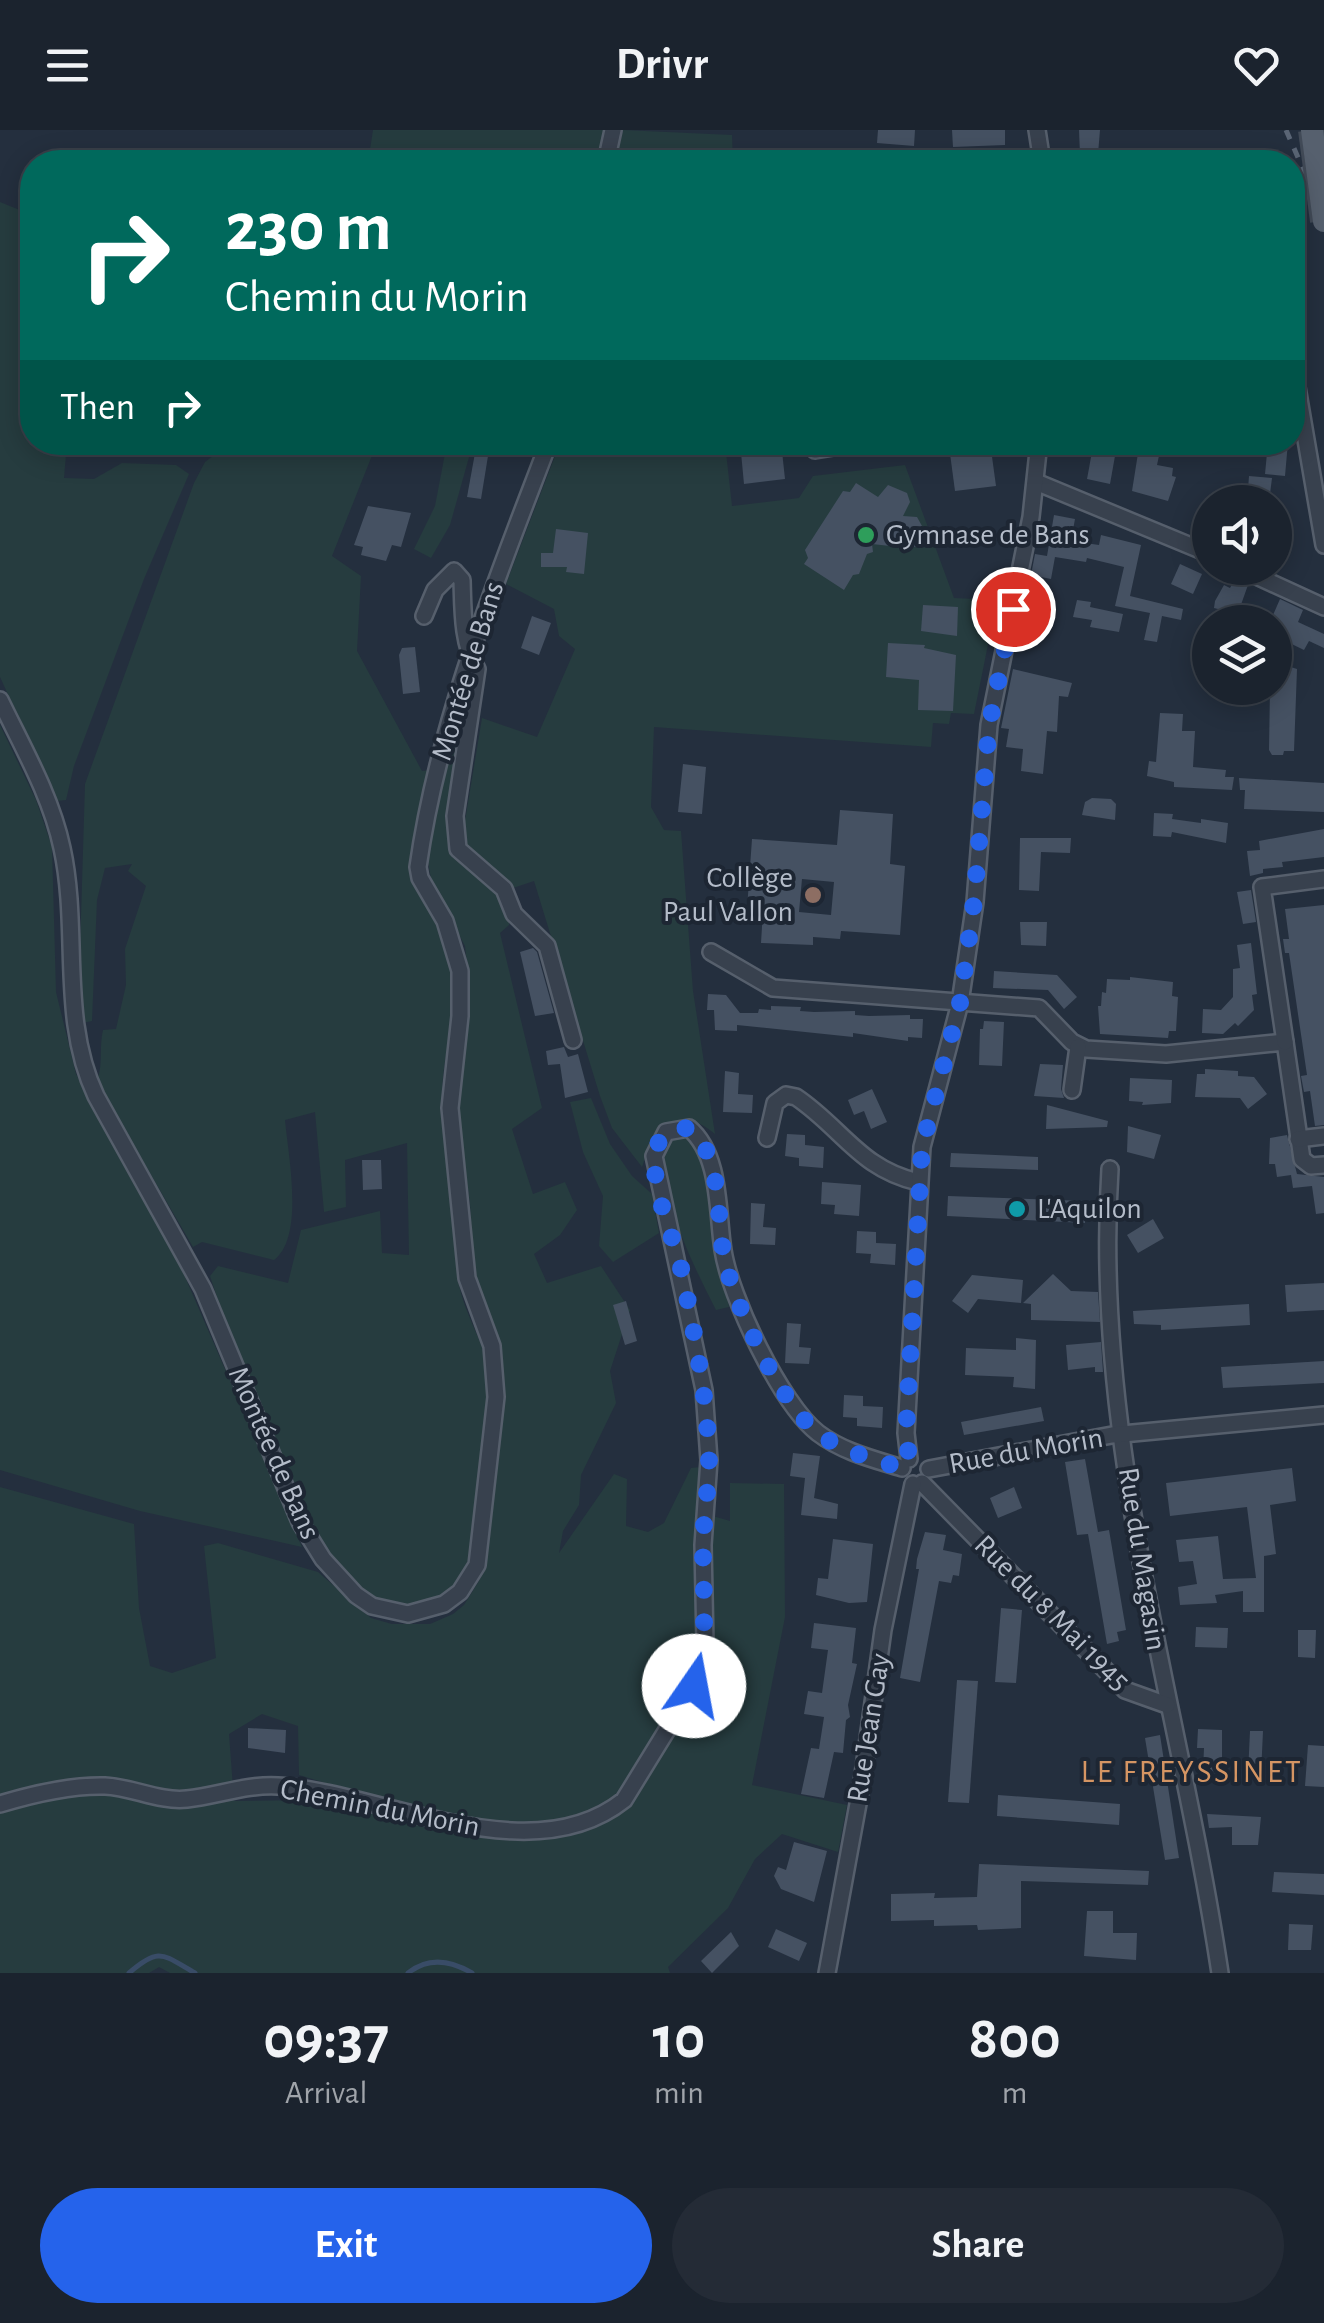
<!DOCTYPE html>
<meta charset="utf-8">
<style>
:root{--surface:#1b232e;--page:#242b36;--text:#f1f3f6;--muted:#a0a4aa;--line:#39404a;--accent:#2563eb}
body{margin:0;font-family:"Alegreya Sans",sans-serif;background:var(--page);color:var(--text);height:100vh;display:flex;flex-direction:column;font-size:38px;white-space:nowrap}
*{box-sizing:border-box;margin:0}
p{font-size:32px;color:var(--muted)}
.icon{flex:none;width:55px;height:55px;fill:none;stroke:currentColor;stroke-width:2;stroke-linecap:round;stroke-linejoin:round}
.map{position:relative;height:1843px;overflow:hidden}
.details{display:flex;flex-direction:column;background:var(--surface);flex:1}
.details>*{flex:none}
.hud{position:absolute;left:20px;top:20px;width:1285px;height:305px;border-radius:40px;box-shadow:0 5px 25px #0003,0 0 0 2px var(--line);background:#00695c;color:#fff;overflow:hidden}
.fabs{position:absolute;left:1192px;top:355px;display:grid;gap:20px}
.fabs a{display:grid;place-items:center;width:100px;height:100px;border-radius:50%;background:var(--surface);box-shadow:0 5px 25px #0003,0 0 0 2px var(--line);font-size:50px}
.pin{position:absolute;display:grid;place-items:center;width:85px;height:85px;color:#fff;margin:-42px;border:5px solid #fff;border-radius:50%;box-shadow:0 2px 10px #0007}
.me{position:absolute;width:110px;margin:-55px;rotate:12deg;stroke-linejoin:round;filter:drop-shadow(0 0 8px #0008)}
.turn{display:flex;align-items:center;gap:35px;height:210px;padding:0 40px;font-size:45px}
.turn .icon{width:130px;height:130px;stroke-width:2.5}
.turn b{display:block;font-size:70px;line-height:85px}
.then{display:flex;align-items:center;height:95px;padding:0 40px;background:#0003;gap:20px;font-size:38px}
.eta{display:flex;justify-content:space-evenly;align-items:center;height:170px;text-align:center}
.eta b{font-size:60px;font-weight:600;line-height:70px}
.button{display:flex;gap:20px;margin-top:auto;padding:20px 40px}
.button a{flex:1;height:115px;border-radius:60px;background:var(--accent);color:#fff;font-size:40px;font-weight:600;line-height:115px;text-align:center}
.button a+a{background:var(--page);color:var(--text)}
header{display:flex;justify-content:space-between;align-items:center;height:130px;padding:0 40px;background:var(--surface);font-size:45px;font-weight:600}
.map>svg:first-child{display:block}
.green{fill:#263c3f;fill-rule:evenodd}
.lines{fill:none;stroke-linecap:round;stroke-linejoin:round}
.stream{stroke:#394c67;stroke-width:5}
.building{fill:#455162;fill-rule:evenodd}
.street-casing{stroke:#565f6c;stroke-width:20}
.street{stroke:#38414e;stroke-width:15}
.rail{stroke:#5a6575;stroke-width:5;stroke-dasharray:10 10;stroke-linecap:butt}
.primary-bridge-casing{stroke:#414a57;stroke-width:28;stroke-linecap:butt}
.primary-bridge{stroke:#56606e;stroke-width:22}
.route{stroke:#2563eb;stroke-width:18;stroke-dasharray:0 32.4}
.leisure-dot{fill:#2e9e5b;stroke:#1d2633;stroke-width:4}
.education-dot{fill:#8d6e63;stroke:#1d2633;stroke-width:4}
.culture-dot{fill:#0f9aa8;stroke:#1d2633;stroke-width:4}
.labels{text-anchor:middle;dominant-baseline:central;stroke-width:8;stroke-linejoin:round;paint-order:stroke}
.poi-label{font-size:30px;fill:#b4bcc9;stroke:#1d2633;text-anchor:start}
.street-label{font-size:30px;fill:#b4bcc9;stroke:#1d2633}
.neighbourhood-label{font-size:32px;letter-spacing:2.5px;fill:#d59563;stroke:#1d2633}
</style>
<header><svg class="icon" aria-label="menu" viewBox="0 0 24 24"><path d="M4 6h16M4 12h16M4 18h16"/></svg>Drivr<svg class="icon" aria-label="heart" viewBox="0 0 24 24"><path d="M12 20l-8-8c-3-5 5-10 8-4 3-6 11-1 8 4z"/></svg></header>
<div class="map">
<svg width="1324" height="1843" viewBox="0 0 1324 1843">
<rect width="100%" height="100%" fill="#242f3e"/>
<g class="green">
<polygon points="373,0 607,0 600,32 368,32"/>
<polygon points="623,0 732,5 733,32 615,32"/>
<polygon points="0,72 32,85 32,312 67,313 64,348 94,349 122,333 176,335 189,344 144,449 74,636 66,670 57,671 0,547"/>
<path d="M 230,313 L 377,313 L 332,426 L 361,446 L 357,521 L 422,641 L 431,640 C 425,668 408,716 411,744 C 414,761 426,769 434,782 C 443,797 449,822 453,840 C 462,885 438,929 443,975 C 446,1005 452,1035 455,1065 C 457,1093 455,1121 458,1148 C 463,1188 493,1222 492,1264 C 492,1301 479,1411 463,1443 C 446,1478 395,1485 365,1463 C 301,1417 236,1224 210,1146 L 218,1136 L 288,1153 L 301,1100 L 380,1081 L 382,1123 L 409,1125 L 407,1013 L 345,1030 L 346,1077 L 324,1082 L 315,982 L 285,990 C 288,1024 305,1107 274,1130 L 202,1112 L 193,1117 L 105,966 L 98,947 C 103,933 99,917 103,900 L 116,899 L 126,855 L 125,819 L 146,756 L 128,741 L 132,734 L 105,738 L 97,770 L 92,891 L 82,893 L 80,820 L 85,654 L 194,353 L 205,332 Z"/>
<polygon points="447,313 473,313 450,395 431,428 414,419 435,376"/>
<path d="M 560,313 L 725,313 L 732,376 L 799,368 L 813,346 L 905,335 L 954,468 L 997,470 L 974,584 L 951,583 L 949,594 L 933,593 L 931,617 L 654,597 L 651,677 L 664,700 L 681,701 L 693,861 L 715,1004 C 675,971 655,1001 642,1037 L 612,998 L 600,966 L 534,751 L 510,759 L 469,720 L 462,709 L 482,588 L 537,607 L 575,519 L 559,506 L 554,479 L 506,454 Z"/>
<path d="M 466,578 L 449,705 C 451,712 452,721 457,727 C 476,748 510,763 509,795 L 500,803 L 542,978 L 512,999 L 533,1064 L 565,1052 L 577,1080 L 560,1105 L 534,1124 L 547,1153 L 601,1136 L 630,1180 L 610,1241 L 616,1273 L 581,1345 L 579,1375 L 563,1401 L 559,1423 L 614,1344 L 627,1349 L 626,1396 L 648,1402 L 664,1393 L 691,1338 L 701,1337 L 699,1382 L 730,1391 L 730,1353 L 784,1354 L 785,1487 L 752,1655 L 847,1675 L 838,1722 L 782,1704 L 755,1729 L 728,1778 L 668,1837 L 670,1843 L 170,1843 L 159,1837 L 149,1843 L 0,1843 L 0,1357 L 134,1394 L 139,1478 L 150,1536 L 172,1543 L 216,1528 L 204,1416 L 218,1413 L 318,1442 L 371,1488 L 392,1494 L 430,1494 L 453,1484 L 464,1475 L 479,1451 L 486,1431 L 504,1252 L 502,1221 L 474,1148 L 470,1074 L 457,977 L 469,852 L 465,816 L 432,754 L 427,727 L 459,579 ZM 262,1584 L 298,1596 L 299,1645 L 342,1658 L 320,1670 L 234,1671 L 229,1604 Z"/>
<polygon points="0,595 36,670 52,717 56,862 76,944 173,1119 302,1417 140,1381 0,1340"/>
<polygon points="591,968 610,1014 632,1046 652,1064 659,1103 613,1132 599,1116 603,1066 583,1022 570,972"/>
<path d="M 680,1006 L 693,1010 L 701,1021 L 729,1177 L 716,1180 C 691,1131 665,1078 662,1022 L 670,1008 Z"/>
</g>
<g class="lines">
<g class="stream">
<path d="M 129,1843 C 160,1816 163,1825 195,1843"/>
<path d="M 408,1843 C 428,1827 450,1830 472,1843"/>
</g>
</g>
<g class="building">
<polygon points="878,0 915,0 914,16 877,13"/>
<polygon points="952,0 1005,0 1005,15 953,17"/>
<polygon points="1079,0 1100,0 1098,24 1080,25"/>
<polygon points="740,312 781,312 785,349 744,354"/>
<polygon points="965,312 990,312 996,356 955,361 949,316"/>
<polygon points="1268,312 1288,312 1285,346 1265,344"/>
<polygon points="1139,317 1160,321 1157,335 1173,338 1172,346 1176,347 1168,371 1132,361"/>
<polygon points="1092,322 1115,326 1110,354 1087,349"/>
<polygon points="475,323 488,326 481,369 467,367"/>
<polygon points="1249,346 1272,348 1269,372 1247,372"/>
<polygon points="856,353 878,367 888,355 907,363 910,372 903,386 917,387 922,396 917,403 920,410 916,417 907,416 901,402 890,416 872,414 873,422 867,424 859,444 853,445 844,460 804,434 808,428 805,420 843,361 850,362"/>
<polygon points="368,376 411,383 401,417 392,415 386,431 361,425 363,417 354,415"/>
<polygon points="1054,385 1075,389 1071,411 1099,415 1101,405 1141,415 1130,466 1183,479 1181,490 1162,486 1157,512 1144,510 1150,483 1115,476 1124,437 1087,428 1086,432 1055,427 1051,449 1031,445 1035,424 1047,426"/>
<polygon points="556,399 588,403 584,444 566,442 567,437 541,437 541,423 553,423"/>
<polygon points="1180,434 1202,444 1193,464 1171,454"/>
<polygon points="1235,449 1248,455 1238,483 1261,492 1221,492 1222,480 1214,478 1215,471 1224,455 1230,458"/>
<polygon points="1280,469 1303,480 1298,492 1324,504 1324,518 1309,511 1304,520 1275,506 1275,492 1270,492"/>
<polygon points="1077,470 1091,472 1090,477 1123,484 1119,502 1090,497 1092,490 1073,487"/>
<polygon points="923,475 958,477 957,506 921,501"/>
<polygon points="532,486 551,493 539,525 521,518"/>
<polygon points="888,513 925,515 924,518 956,525 953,581 918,580 919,550 886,547"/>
<polygon points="415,517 420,562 403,564 399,525 402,518"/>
<polygon points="1275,532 1297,539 1294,621 1284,621 1283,625 1272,625 1269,620 1270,558 1275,558"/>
<polygon points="1013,539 1072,553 1068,567 1059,566 1057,602 1047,601 1043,644 1021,641 1023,619 1006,617 1009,599 1001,598"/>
<polygon points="1160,583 1183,584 1182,601 1195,601 1193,637 1226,640 1225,647 1234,647 1232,660 1174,657 1174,652 1147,646 1149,631 1156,632"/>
<polygon points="683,634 706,637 702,684 678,682"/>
<polygon points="1239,648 1324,653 1324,682 1244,679 1245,660 1240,660"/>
<polygon points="1092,668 1111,669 1116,674 1115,690 1082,685 1085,672"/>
<path d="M 840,680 L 893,684 L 890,734 L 905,736 L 900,805 L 841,801 L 840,809 L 813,807 L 813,815 L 761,813 L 763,780 L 747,779 L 752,709 L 837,715 ZM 802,749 L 834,752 L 831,785 L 799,782 Z"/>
<polygon points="1154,683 1173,684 1172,689 1201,693 1201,689 1228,693 1226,713 1172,702 1171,707 1153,706"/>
<polygon points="1324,699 1324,727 1282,732 1283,737 1263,739 1263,743 1250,746 1247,721 1260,720 1259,711"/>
<polygon points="1020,708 1071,708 1070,723 1041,722 1039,761 1019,760"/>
<polygon points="1251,760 1256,792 1243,794 1237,762"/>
<polygon points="1324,775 1324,995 1315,996 1310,961 1304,962 1301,946 1307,945 1289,823 1285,823 1283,809 1289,809 1285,779"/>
<polygon points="1020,792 1047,792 1046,816 1021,815"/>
<polygon points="1251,813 1257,864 1252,865 1254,880 1238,896 1235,893 1223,904 1202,903 1203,879 1221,880 1233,867 1233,839 1240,838 1237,815"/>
<polygon points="533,818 537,822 554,883 535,886 520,822"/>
<polygon points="994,841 1057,845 1077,867 1064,879 1048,860 993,858"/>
<polygon points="1130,847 1173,852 1172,866 1178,867 1176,901 1169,901 1168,908 1100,904 1098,876 1101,876 1102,862 1106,863 1107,849 1130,850"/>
<polygon points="708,864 726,865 740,883 758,883 759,879 771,880 771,876 801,877 800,881 814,882 855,881 855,885 869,886 910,885 910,889 923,889 922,908 908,907 908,911 853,903 853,907 737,895 737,901 715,900 714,880 707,880"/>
<polygon points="984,891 1004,892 1002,936 979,935 980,899 983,899"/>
<polygon points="564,917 568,927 578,924 588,962 565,968 560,934 548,935 546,921"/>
<polygon points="1040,934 1063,935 1061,959 1064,968 1034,966"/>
<polygon points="1205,939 1238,941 1238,946 1254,947 1267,964 1248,979 1240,968 1195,967 1197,944 1205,944"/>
<polygon points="725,941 739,943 738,964 753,965 752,983 723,982"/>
<polygon points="1130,948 1172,950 1171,973 1142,975 1143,972 1129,971"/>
<polygon points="872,959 887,992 871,999 864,981 854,985 848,970"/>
<polygon points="1047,975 1108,991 1107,997 1046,999"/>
<polygon points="1128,996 1161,1005 1154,1029 1127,1022"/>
<polygon points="787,1004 805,1005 805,1015 824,1017 823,1038 799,1036 799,1028 785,1026"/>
<polygon points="1287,1005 1297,1044 1324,1047 1324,1083 1316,1084 1312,1056 1293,1058 1291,1045 1277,1047 1275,1034 1269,1034 1270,1008"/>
<polygon points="951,1023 1038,1027 1038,1040 950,1037"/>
<polygon points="362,1030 381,1030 382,1059 363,1060"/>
<polygon points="822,1052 861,1055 859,1086 834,1084 835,1075 821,1074"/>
<polygon points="948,1066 1086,1071 1085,1093 947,1086"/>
<polygon points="751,1073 765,1074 763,1097 776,1098 775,1115 750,1114"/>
<polygon points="1153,1089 1164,1108 1138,1123 1127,1105"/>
<polygon points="857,1101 876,1102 876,1113 896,1114 895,1135 870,1133 871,1124 856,1123"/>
<polygon points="1053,1144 1071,1161 1098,1162 1100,1192 1031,1190 1031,1174 1023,1173"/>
<polygon points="972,1145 1023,1150 1021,1173 978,1169 968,1183 952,1171"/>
<polygon points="1324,1153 1324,1180 1287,1182 1285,1155"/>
<polygon points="626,1171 637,1211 625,1215 613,1175"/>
<polygon points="1249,1174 1250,1195 1161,1200 1161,1195 1134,1194 1133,1181"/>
<polygon points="787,1193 801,1194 799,1217 811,1218 809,1234 785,1233"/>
<polygon points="1016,1208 1036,1210 1035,1259 1013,1257 1014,1247 965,1245 966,1218 1016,1220"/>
<polygon points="1101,1212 1103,1242 1095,1242 1095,1237 1068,1240 1066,1215"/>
<polygon points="1324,1231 1324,1253 1223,1258 1221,1237"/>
<polygon points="844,1265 863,1266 863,1276 883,1277 882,1298 857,1296 857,1288 843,1287"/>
<polygon points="1041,1277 1044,1291 964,1305 961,1292"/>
<polygon points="793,1323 820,1326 814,1368 838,1374 837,1389 801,1385 805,1348 790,1346"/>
<polygon points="1085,1329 1098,1402 1109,1400 1126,1500 1117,1502 1119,1511 1107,1514 1088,1404 1077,1405 1065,1332"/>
<polygon points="1292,1338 1296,1371 1270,1375 1276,1424 1264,1426 1264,1482 1243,1482 1243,1461 1215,1465 1217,1473 1180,1475 1178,1457 1197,1454 1193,1431 1179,1432 1176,1410 1218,1406 1223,1449 1256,1448 1247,1377 1170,1386 1166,1353"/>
<polygon points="1014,1357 1022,1378 998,1388 990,1368"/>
<polygon points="925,1402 946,1405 943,1420 962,1424 959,1446 953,1445 951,1453 939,1451 920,1552 900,1548 919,1439 916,1439 917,1429"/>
<polygon points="833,1409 873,1414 867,1472 849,1473 816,1465 818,1448 828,1449"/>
<polygon points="1001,1478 1022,1480 1016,1553 995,1552"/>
<polygon points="814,1493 856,1498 852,1533 857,1534 848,1575 850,1587 846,1590 843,1623 834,1622 824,1668 801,1664 811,1618 819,1619 824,1587 804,1584 808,1561 822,1563 828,1520 811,1518"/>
<polygon points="1196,1497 1228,1498 1227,1518 1195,1517"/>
<polygon points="1298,1500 1316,1500 1315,1528 1298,1527"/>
<polygon points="957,1550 978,1551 969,1673 948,1672"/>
<polygon points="248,1598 286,1600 285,1623 248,1618"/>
<polygon points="1198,1599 1222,1600 1222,1642 1203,1641 1204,1618 1197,1618"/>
<polygon points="1250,1601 1263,1601 1261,1644 1248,1644"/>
<polygon points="1160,1605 1179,1728 1165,1730 1145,1608"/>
<polygon points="1308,1615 1324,1616 1324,1657 1305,1656"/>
<polygon points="998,1665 1120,1674 1119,1695 997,1686"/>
<polygon points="1207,1684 1261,1687 1258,1715 1232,1715 1232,1697 1209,1698"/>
<polygon points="794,1712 827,1721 814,1772 781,1759 774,1746 778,1737 786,1740"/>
<polygon points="979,1734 1149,1741 1148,1755 1021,1751 1021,1798 978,1800 977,1795 934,1796 934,1790 891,1791 891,1764 935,1763 934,1768 977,1767"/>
<polygon points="1274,1742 1324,1744 1324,1765 1272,1762"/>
<polygon points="1087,1781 1113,1781 1113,1803 1137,1803 1136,1830 1084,1826"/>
<polygon points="1289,1794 1313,1795 1311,1820 1288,1820"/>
<polygon points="776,1799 807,1813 799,1831 768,1817"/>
<polygon points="731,1802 739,1816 712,1843 701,1831"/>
</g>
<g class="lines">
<g class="street-casing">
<g id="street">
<polyline points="1037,0 1042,32"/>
<polyline points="606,32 613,0"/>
<polyline points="1292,228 1324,415"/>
<polyline points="814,312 815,320 865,312"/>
<polyline points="1036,352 1210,424"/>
<polyline points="1239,438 1324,477"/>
<path d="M 424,486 L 435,460 L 454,441 L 462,450 C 463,480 462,512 477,539 L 455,686 L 458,719 L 504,759 L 514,784 L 547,816 L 573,910"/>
<path d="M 0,570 C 23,618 51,666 62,718 C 80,800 59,888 96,966 L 203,1159 L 300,1392 L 323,1429 L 356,1465 L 372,1476 L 408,1484 L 444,1474 L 460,1462 L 477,1435 L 496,1267 L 492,1216 L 467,1148 L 450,978 L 460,886 L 460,841 L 445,791 L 420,748 L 418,737 C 439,589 496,451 549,312"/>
<polyline points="711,822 773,858 1039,878 1072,912 1086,919 1166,924 1285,912 1302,1029 1311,1036 1324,1035"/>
<polyline points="1285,912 1262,757 1324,749"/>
<polyline points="1072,960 1078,917"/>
<path d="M 767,1008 L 775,973 L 786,965 L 796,967 C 842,998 860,1039 918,1052"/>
<polyline points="1298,1009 1324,1006"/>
<path d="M 1110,1039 C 1092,1311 1180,1577 1220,1843"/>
<polyline points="909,1329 906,1303 922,1017 960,873 975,772 989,595 1031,387 1039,312"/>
<polyline points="929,1339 1112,1305 1324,1285"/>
<polyline points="922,1353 1125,1560 1167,1575"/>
<path d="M 0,1674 C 33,1664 70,1655 105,1656 C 132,1657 159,1672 187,1669 C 217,1666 247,1654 278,1656 C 381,1662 530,1745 624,1670 L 694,1556 L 705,1514 L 703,1415 L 709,1330 L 704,1260 L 654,1026 L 666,1002 L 689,998 C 721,1025 717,1082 723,1120 C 730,1167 781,1274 818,1303 C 843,1322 873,1329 902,1338"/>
<polyline points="827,1843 862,1652 883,1500 913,1354"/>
</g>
</g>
<use href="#street" class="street"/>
<polyline class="rail" points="1286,0 1324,87"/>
<g class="primary-bridge-casing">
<polyline id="primary-bridge" points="1312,0 1324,91"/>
</g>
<use href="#primary-bridge" class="primary-bridge"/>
</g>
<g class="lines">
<path class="route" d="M 694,1556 C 709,1511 703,1466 703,1419 C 703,1389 709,1358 709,1328 C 707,1266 695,1207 683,1147 C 676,1111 652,1063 655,1028 C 656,1006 669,998 690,998 C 721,1025 717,1082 723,1121 C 730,1167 781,1275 818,1303 C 843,1322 873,1329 902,1338 L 909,1328 L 906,1303 L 922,1017 L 960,873 L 974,772 L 989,596 L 1013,479"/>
</g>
<circle class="leisure-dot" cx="866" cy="405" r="10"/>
<circle class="education-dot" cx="813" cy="765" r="10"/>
<circle class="culture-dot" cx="1017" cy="1079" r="10"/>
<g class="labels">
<g class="poi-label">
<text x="886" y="405">Gymnase de Bans</text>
<text x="793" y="748" text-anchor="end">Collège<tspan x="793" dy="34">Paul Vallon</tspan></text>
<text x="1037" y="1079">L'Aquilon</text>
</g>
<g class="street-label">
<text transform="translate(468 541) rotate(-73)">Montée de Bans</text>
<text transform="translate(1026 1321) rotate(-10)">Rue du Morin</text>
<text transform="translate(274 1323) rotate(66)">Montée de Bans</text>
<text transform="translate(1142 1429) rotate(81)">Rue du Magasin</text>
<text transform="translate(1052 1483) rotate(45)">Rue du 8 Mai 1945</text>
<text transform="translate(869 1598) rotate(-81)">Rue Jean Gay</text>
<text transform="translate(380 1678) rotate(11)">Chemin du Morin</text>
</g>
<g class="neighbourhood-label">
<text x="1192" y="1642">LE FREYSSINET</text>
</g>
</g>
</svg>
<div class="fabs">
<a><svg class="icon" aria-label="sound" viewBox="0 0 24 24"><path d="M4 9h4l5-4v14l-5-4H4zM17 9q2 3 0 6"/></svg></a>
<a><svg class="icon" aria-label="layers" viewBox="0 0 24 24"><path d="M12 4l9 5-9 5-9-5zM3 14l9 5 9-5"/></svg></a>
</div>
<div class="pin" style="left:1013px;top:479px;background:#d93025"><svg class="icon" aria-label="arrive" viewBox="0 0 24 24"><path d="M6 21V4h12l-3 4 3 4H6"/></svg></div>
<svg class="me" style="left:694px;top:1556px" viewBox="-20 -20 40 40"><circle r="19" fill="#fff"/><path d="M0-13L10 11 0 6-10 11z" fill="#2563eb"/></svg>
<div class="hud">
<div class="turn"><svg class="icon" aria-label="right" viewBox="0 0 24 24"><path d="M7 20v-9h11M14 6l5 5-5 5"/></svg><div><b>230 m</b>Chemin du Morin</div></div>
<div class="then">Then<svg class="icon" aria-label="right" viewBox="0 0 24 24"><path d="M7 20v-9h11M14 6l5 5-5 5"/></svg></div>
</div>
</div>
<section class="details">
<div class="eta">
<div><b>09:37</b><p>Arrival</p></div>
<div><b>10</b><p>min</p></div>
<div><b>800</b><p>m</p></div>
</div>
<div class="button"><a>Exit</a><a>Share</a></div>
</section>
